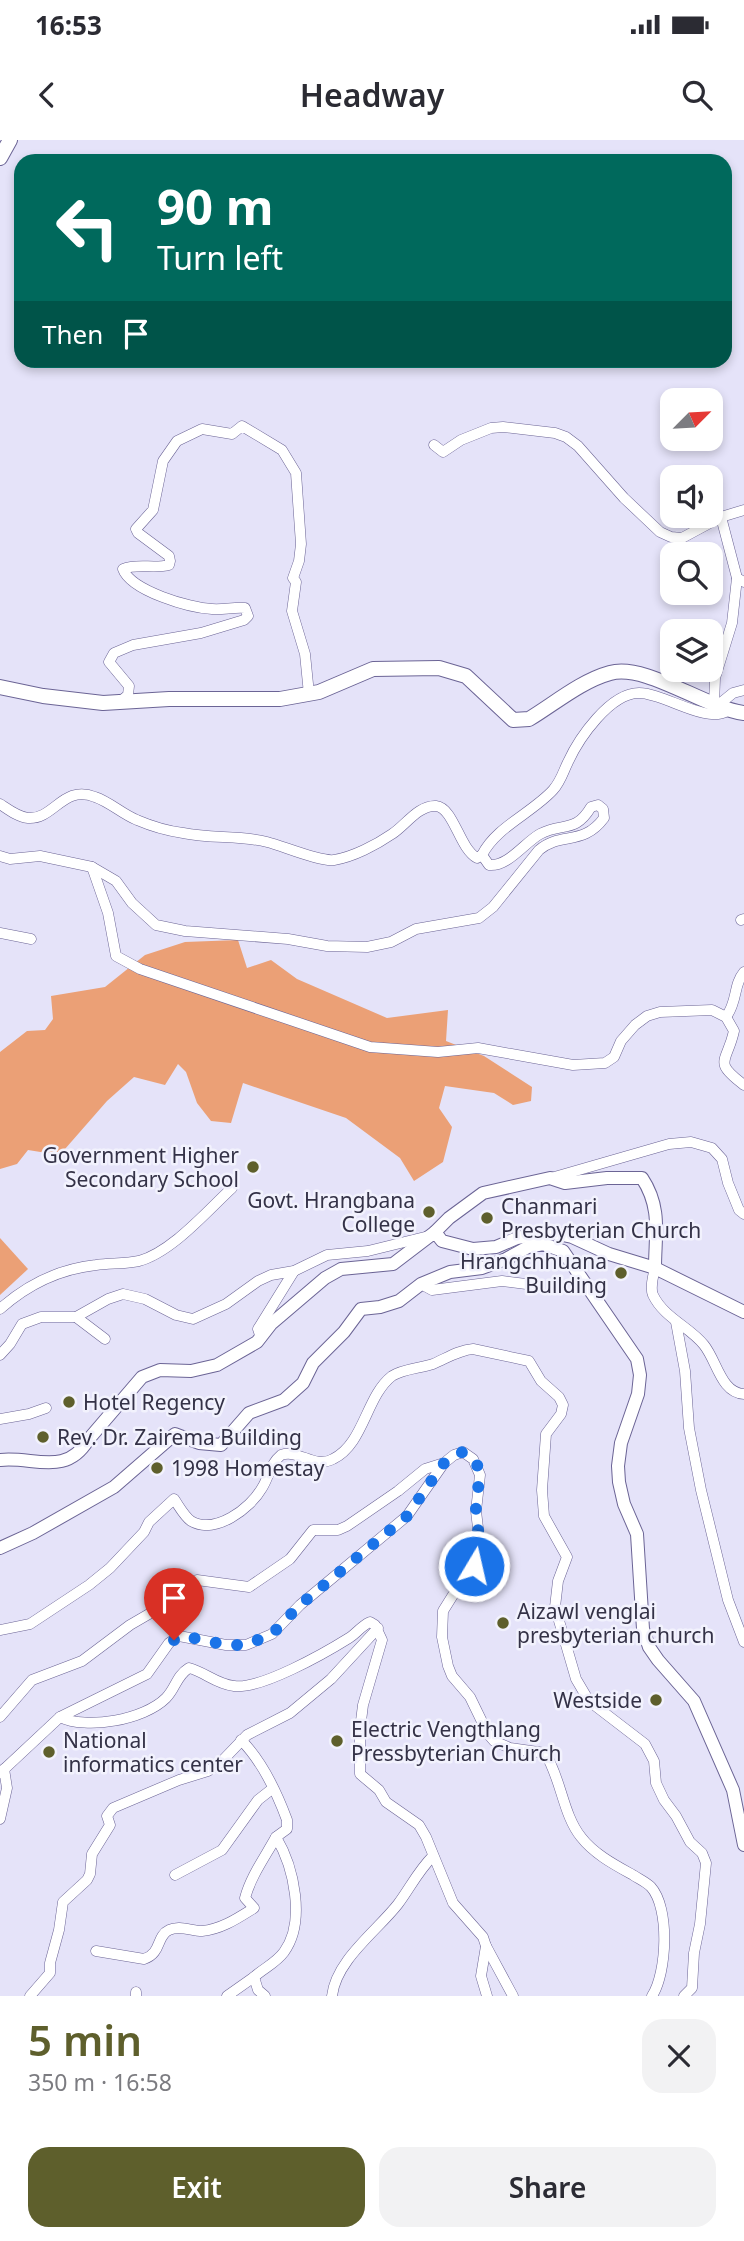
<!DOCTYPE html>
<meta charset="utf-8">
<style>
:root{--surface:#fff;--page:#f2f2f3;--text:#2b2b33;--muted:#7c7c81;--accent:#5e5f2c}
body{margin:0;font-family:"Noto Sans",sans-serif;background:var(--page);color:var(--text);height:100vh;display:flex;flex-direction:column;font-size:26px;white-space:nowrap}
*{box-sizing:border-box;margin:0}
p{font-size:23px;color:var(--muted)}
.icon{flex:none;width:38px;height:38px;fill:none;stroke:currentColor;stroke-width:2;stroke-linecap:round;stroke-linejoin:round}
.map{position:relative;height:1856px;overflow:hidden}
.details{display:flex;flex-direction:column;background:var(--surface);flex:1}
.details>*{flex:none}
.top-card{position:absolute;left:14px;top:14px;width:718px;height:214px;border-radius:21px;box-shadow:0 4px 10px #0003;background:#00695c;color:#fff;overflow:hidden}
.needle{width:46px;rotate:66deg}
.tools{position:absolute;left:660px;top:248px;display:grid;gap:14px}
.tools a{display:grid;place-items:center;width:63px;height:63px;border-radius:14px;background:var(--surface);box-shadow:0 4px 10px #0003;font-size:35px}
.pin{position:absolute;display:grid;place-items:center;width:60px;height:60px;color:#fff;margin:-72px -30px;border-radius:50% 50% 50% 0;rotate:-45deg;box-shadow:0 0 7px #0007}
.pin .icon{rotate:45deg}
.me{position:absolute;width:77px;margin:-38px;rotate:9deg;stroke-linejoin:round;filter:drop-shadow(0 0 5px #0008)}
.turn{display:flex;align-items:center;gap:24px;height:147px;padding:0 28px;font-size:32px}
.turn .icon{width:91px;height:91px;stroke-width:2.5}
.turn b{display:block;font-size:49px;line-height:60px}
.then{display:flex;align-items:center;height:66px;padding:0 28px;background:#0003;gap:14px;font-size:26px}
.round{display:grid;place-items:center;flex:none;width:74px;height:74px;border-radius:21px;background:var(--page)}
.headline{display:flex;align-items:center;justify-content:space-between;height:119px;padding:0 28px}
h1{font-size:42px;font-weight:600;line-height:52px;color:var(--accent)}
.primary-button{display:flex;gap:14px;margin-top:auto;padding:14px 28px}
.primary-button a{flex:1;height:80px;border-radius:21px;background:var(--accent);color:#fff;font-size:28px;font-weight:600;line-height:80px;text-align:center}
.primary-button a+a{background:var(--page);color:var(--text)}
.status{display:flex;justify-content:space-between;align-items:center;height:49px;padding:0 35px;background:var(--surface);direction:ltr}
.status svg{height:19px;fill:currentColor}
header{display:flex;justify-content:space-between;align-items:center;height:91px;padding:0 28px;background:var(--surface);font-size:32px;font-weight:600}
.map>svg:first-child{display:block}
.green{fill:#eba076}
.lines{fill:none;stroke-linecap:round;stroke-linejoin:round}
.minor-casing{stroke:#6b6495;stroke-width:11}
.major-casing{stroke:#6b6495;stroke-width:14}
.highway-casing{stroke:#6b6495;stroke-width:16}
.minor{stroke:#fff;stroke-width:10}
.major{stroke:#fff;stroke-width:12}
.highway{stroke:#fff;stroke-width:14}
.route{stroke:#1a73e8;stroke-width:12;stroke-dasharray:0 21.6}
.poi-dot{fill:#5e5f2c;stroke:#f2f2fd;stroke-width:2.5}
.labels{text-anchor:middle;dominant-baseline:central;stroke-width:5;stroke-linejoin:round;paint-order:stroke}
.poi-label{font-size:21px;fill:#343247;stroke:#f2f2fd;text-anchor:start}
</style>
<div class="status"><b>16:53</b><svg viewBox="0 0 49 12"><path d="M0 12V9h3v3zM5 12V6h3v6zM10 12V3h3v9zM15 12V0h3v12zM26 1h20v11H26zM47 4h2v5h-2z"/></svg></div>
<header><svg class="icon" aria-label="back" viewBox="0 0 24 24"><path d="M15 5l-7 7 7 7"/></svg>Headway<svg class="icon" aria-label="search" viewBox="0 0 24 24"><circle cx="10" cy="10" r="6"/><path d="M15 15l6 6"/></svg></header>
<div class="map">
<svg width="744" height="1856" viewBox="0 0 744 1856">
<rect width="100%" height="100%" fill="#e5e3f9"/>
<g class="green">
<polygon points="238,800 247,828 271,820 297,839 387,878 448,870 446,901 484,916 532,947 531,961 513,965 494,953 445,946 439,968 452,987 443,1022 414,1041 400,1018 346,978 243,943 231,983 211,981 197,963 186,932 178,924 165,945 134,937 107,961 65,1009 53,1014 28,1010 17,1024 0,1029 0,912 27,891 45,890 53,879 51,856 105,847 145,815 185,802"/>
<polygon points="0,1098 28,1129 0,1155"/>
</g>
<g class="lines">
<g class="minor-casing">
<g id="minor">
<polyline points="434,305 443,312 461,300 491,288 503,287 555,293 566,297 578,306 624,358 660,392 671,397 682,398 721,377 744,370"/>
<polyline points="721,377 737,438 744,442"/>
<path d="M 121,561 L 128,555 L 129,546 L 109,522 L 114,513 L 133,505 L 201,493 L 244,480 L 248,476 L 245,468 C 234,467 223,470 212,469 C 190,468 131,451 123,429 C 137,423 154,429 169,425 L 170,421 L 169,416 L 138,393 L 136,389 L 153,370 L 163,321 L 177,301 L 202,289 L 232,294 L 242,286 L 282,310 L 296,333 L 301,404 L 299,421 L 293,438 L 296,442 L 292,471 L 305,514 L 309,554"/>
<polyline points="714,565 715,538 732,483 737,438"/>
<polyline points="717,566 733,553 744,550"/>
<path d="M 0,664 C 9,670 18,677 28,678 C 54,680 63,644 95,657 C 110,662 122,674 137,680 C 151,686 168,691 183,693 C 211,699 240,695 267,702 C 283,706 320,722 334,720 C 353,717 376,705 392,694 C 405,686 418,665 436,666 C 454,668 459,708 477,718 L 482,715"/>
<path d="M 0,716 L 10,719 L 40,716 L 92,727 L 116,741 L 132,763 L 156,785 L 185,791 L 288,799 L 327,806 L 367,807 L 391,802 L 416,789 L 479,778 L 493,767 L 539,710 C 562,691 582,707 604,678 L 603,669 L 598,665 L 591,667 C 575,694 562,682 540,694 C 524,703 508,727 489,725 L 482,715 C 496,687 532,673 553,650 C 561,641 563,632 568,622 C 579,598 610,553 639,553 C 664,553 706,584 727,571"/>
<path d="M 92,727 L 108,773 L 116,816 L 140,829 L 370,907 L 438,912 L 478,908 L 573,925 L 605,923 L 614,917 L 621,901 L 635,885 L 647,876 L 660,872 L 712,870 L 726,877 L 734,891 C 727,923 712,921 744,945"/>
<polyline points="741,780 744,779"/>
<polyline points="0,793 31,799"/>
<path d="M 726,877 C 738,861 733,845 744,832"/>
<polyline points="551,1038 669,1004 691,1002 712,1008 722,1019 728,1043 739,1070 744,1074"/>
<path d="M 655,1128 C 653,1136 650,1148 653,1155 C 664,1178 690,1187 704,1205 C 717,1221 721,1253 744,1254"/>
<polyline points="421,1144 432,1150 502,1141 534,1145"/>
<path d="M 0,1169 C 28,1144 59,1129 96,1125 C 110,1123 125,1124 139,1121 C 172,1112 207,1071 232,1048"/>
<polyline points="76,1177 105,1199"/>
<polyline points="676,1182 685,1231 689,1288 701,1350 728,1460 744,1502"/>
<polyline points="261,1198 258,1189 294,1131"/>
<polyline points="0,1215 10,1204 22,1184 41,1177 76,1177 108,1159 123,1154 145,1159 176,1175 193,1179 226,1164 258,1141 271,1135 294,1131 327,1115 368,1111 429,1096"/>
<polyline points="0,1279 29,1274 46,1268"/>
<path d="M 0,1490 L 30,1484 L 89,1445 L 110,1428 L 144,1392 L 149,1382 L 174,1359 C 179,1366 184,1376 191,1381 C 215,1395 250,1369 262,1348 C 269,1337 270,1324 281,1315 C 299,1309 314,1329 333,1319 C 364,1304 366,1256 392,1236 C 402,1229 421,1228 433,1224 C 447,1218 459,1210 473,1209 L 529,1221 L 541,1241 L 559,1257 L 563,1265 L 561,1274 L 546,1294 L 542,1350 L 544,1376 L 567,1417 L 558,1441 L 555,1467 L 576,1539 L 589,1561 L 645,1604 L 654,1621 L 656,1643 L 664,1660 L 676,1676 L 690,1702 L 702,1713 L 706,1723 L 700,1784 L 694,1813 L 692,1848 L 684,1856"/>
<polyline points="0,1577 32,1540 82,1521 130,1485 173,1460 184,1447 197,1440 249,1447 290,1419 313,1390 338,1390 347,1386 398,1351 425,1329 444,1323"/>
<path d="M 60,1577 L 147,1534 L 169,1503 L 179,1496 L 226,1505 L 246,1505 L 272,1494 L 300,1465 L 407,1376 L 444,1323 L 454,1315 L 463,1312 L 473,1319 L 480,1335 L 476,1371 L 480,1405 L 473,1435 L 453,1455 L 443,1471 L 442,1497 L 448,1526 L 452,1536 L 470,1557 L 488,1594 L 494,1601 L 510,1608 L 545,1613 C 561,1638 563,1675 581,1697 C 594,1714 615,1725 633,1735 C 639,1739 646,1742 651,1747 C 670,1768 667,1833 652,1856"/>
<path d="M 241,1600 C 261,1620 277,1653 287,1680 L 287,1689 L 276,1697 C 294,1727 306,1782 284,1812 C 276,1823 264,1828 254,1837"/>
<path d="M 0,1633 L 60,1577 C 86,1590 144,1580 166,1558 C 176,1548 176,1536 189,1528 C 205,1532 216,1544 234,1546 C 260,1550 325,1513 349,1498 C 357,1493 361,1486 370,1482 L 375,1485 L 382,1500 L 363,1565 L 360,1589 L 360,1634 L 379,1650 L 386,1662 L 419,1685 L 426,1697 L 453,1763 L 483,1797 L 486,1806 L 481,1836 L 487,1856"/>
<polyline points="0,1679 7,1648 4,1629"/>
<polyline points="175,1735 222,1710 258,1660 272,1649"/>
<polyline points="486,1806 513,1856"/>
<path d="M 96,1811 L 144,1819 C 162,1813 156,1796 169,1790 C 179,1785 192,1791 202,1791 C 222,1789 238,1778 254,1768 L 245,1758 C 251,1736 265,1717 276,1697"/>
<polyline points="30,1856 50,1833 50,1823 59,1790 63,1762 87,1740 90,1734 92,1714 110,1685 107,1676 113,1668 179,1640 208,1631 222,1621 247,1595 290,1573 331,1539 378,1488"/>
<polyline points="136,1856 136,1852"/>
<polyline points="227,1856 254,1837 258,1850 265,1856"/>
<path d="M 332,1856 C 336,1820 377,1791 398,1764 C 410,1748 418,1731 433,1716"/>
</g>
</g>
<g class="major-casing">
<g id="major">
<path d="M 435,1092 L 449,1078 L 483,1053 L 550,1038 L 565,1043 L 607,1038 L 642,1038 C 662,1068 655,1095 655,1128"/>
<path d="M 0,1320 C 33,1316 66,1337 88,1300 L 142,1237 L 160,1230 L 191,1231 L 217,1225 L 257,1202 L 271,1184 L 325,1138 L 341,1129 L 393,1124 L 435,1092 L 442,1101 L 473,1109 L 496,1107 L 517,1098 L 548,1092 L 572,1097 L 609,1114 L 655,1128 L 744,1172"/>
<polyline points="0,1408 33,1393 114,1347 175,1294 199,1303 221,1305 249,1273 284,1260 303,1243 313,1223 344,1192 361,1169 380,1167 399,1161 421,1144 450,1132 482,1128 506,1119 528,1107 543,1104 563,1111 637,1219 640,1235 638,1254 621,1303 618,1326 619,1342 624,1364 637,1394 643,1489 649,1507 658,1520 694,1561 733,1650 744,1705"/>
</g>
</g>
<g class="highway-casing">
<g id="highway">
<polyline points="0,18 10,0"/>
<path d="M 0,547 L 43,556 L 103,563 L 169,559 L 280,559 L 319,552 L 373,529 L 439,528 L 466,536 L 513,580 L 529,579 C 554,564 581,541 610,533 C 646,523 705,568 744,573"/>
</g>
</g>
<use href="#minor" class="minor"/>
<use href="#major" class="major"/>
<use href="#highway" class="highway"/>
</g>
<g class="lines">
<path class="route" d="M 174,1500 L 184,1496 L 226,1505 L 246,1505 L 272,1494 L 300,1465 L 407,1376 L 444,1323 L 454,1315 L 463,1312 C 489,1321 475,1352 476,1371 C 477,1392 484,1406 474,1426"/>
</g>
<g class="poi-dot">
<circle cx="253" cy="1027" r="7"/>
<circle cx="429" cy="1072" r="7"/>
<circle cx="487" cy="1078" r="7"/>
<circle cx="621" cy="1133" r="7"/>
<circle cx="69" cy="1262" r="7"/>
<circle cx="43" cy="1297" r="7"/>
<circle cx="157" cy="1328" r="7"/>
<circle cx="503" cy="1483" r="7"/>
<circle cx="656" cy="1560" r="7"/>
<circle cx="337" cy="1601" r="7"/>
<circle cx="49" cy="1612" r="7"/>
</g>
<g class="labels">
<g class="poi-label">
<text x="239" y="1015" text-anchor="end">Government Higher<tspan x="239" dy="24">Secondary School</tspan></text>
<text x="415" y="1060" text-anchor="end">Govt. Hrangbana<tspan x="415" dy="24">College</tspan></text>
<text x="501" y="1066">Chanmari<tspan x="501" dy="24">Presbyterian Church</tspan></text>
<text x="607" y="1121" text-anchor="end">Hrangchhuana<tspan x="607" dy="24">Building</tspan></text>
<text x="83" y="1262">Hotel Regency</text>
<text x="57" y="1297">Rev. Dr. Zairema Building</text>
<text x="171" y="1328">1998 Homestay</text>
<text x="517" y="1471">Aizawl venglai<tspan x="517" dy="24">presbyterian church</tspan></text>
<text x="642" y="1560" text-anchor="end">Westside</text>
<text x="351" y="1589">Electric Vengthlang<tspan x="351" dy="24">Pressbyterian Church</tspan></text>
<text x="63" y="1600">National<tspan x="63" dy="24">informatics center</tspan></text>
</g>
</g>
</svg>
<div class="tools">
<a><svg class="needle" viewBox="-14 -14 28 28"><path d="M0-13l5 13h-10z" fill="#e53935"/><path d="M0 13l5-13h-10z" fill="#7c7c81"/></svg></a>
<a><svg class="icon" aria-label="sound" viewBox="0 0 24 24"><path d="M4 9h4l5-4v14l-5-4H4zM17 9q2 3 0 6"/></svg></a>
<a><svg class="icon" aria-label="search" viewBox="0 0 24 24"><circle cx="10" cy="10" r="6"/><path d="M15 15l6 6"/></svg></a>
<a><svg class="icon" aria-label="layers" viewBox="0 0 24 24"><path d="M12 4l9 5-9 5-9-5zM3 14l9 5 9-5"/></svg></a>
</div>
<div class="pin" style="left:174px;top:1500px;background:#d93025"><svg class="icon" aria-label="arrive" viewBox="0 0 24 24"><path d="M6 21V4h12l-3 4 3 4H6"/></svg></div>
<svg class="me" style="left:474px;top:1426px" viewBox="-20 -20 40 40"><circle r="17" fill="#1a73e8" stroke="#fff" stroke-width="3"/><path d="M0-11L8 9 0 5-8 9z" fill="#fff"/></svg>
<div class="top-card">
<div class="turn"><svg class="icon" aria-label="left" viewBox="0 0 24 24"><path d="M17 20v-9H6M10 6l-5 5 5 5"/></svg><div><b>90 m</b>Turn left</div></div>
<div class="then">Then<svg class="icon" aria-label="arrive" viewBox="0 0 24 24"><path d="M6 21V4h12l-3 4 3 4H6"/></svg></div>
</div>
</div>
<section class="details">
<div class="headline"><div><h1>5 min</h1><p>350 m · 16:58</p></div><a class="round"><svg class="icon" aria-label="close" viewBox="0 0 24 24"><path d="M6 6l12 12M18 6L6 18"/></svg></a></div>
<div class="primary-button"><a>Exit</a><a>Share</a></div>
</section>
